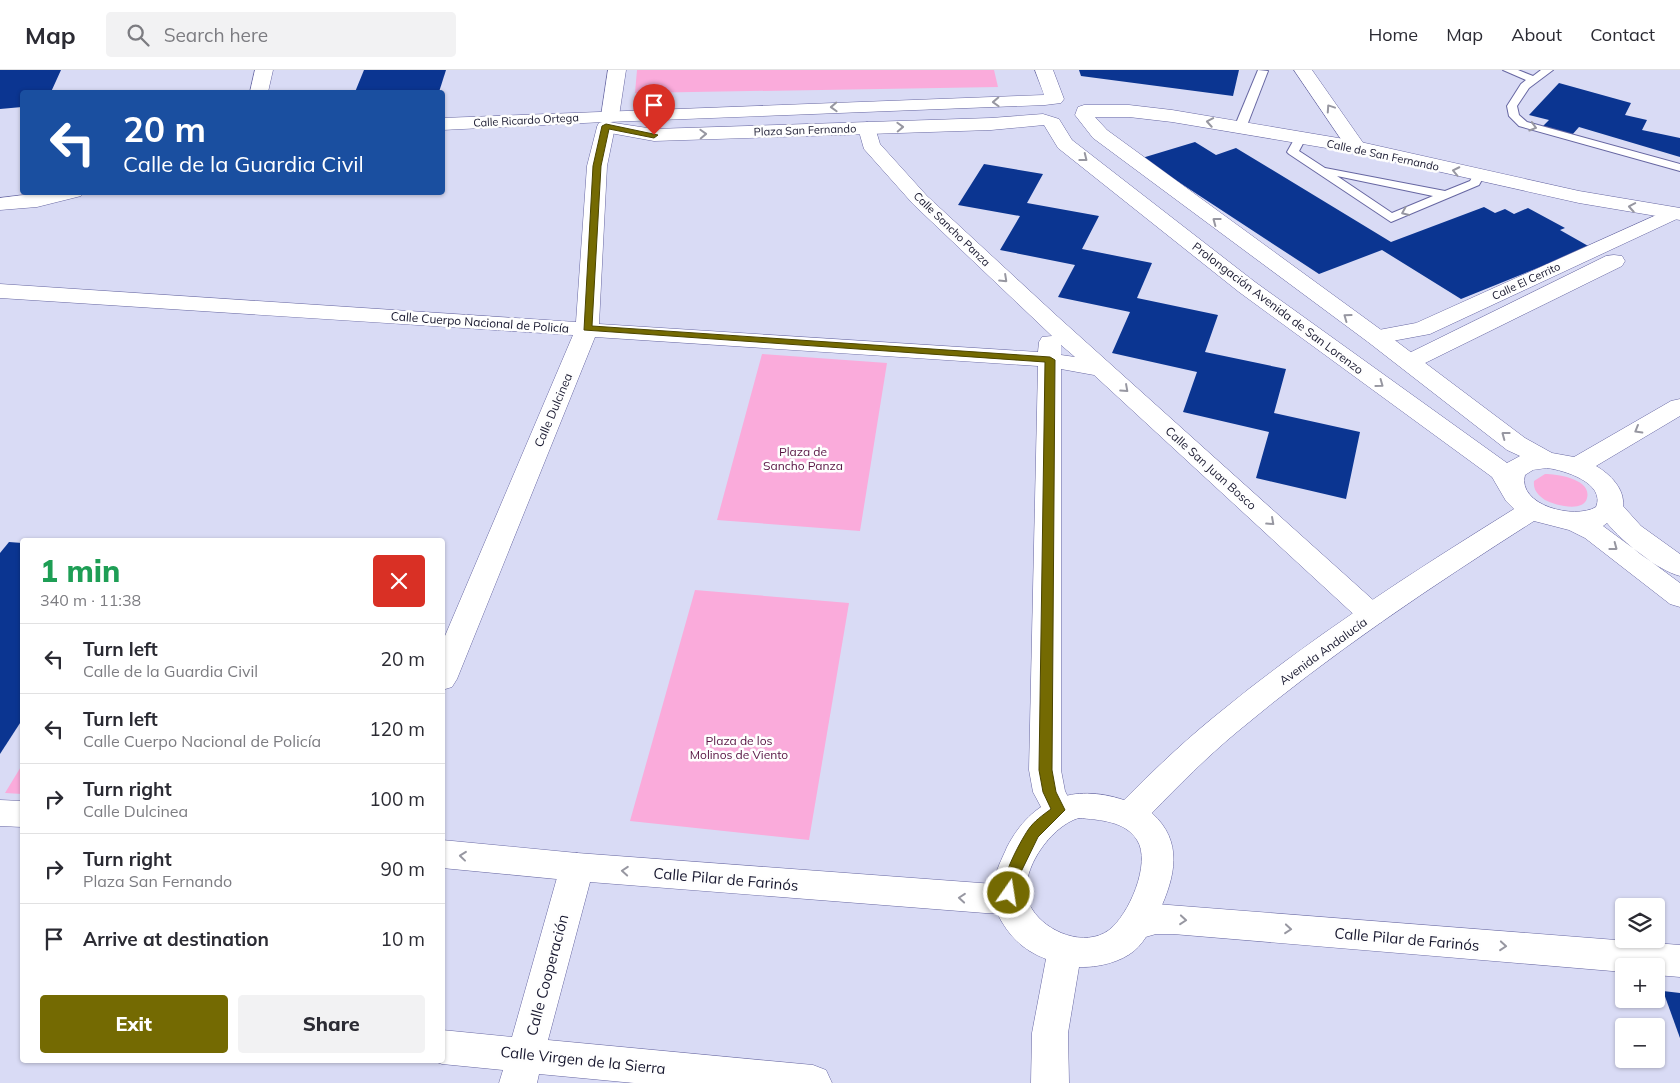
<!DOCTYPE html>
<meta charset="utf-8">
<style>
:root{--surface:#fff;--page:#f2f2f3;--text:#2b2b33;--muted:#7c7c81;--line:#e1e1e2;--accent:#746a02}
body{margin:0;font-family:Mulish,sans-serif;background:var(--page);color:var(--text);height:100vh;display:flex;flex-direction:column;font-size:19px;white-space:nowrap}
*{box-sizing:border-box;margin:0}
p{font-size:16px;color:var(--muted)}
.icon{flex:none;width:28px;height:28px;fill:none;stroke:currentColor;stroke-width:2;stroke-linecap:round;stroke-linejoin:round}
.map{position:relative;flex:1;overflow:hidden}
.drawer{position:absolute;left:20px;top:468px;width:425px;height:525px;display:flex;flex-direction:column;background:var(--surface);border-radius:5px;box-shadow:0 1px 4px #0004}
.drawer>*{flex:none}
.hud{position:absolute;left:20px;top:20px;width:425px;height:105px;border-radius:5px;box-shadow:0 1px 4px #0004;background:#1a4fa0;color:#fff;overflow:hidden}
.fabs{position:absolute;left:1615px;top:828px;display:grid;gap:10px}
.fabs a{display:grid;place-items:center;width:50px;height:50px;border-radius:5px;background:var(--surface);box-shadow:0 1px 4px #0004;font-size:25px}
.pin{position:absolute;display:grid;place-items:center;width:42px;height:42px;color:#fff;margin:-51px -21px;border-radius:50% 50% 50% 0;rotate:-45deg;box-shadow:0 0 5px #0007}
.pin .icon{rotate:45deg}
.me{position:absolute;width:55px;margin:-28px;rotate:13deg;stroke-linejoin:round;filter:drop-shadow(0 0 4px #0008)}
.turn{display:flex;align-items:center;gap:18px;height:105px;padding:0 20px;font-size:22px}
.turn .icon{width:65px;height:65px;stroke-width:2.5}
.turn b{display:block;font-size:35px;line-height:42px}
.round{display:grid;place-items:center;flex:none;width:52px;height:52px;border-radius:5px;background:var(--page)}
.summary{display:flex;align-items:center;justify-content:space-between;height:85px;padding:0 20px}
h1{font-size:30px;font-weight:800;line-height:38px;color:#1e9e55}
.cta{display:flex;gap:10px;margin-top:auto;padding:10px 20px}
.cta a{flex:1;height:58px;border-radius:5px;background:var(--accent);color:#fff;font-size:20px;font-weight:800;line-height:58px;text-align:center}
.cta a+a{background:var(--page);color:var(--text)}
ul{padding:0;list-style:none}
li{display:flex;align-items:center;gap:15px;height:70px;padding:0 20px;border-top:1px solid var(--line)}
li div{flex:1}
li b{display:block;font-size:19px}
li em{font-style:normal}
header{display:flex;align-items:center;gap:30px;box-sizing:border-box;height:70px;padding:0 25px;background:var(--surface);border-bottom:1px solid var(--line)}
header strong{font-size:24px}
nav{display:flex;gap:28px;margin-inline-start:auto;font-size:18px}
.search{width:350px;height:45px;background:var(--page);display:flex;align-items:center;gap:12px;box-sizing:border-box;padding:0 18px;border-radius:5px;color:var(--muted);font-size:19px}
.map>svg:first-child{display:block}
.green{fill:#faabdb}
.building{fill:#0b3591}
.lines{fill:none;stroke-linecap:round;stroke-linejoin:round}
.lane-casing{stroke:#6767a2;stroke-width:2}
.street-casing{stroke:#6767a2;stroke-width:1}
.secondary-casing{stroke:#6767a2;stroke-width:1}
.lane{fill:#fff;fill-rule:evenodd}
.street{fill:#fff;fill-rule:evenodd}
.secondary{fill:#fff;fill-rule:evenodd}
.oneway{stroke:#9797a1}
.route{fill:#746a02;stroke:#4b4501}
.labels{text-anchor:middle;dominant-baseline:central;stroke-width:5;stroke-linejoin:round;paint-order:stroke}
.far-street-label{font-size:11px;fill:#18182f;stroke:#fefefe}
.street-label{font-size:12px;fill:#18182f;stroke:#fefefe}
.park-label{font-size:12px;fill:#571342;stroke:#fefefe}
.near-street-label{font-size:15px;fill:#18182f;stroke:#fefefe}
</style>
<header>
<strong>Map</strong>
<div class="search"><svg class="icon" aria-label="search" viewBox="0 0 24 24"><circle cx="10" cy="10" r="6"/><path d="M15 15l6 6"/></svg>Search here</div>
<nav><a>Home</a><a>Map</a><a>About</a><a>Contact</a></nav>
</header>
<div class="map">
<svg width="1680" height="1013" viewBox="0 0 1680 1013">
<rect width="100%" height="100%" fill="#d9dbf5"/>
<g class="green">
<polygon points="637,0 994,0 998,17 635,23"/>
<polygon points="762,284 887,293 860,461 717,450"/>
<path d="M 1545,404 C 1557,404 1592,409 1587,428 C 1584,443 1554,435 1545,430 C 1538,425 1533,420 1534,411 Z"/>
<polygon points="695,520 849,533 809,770 630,751"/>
<polygon points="22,695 22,724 5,723"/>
</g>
<g class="building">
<polygon points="0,0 61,0 51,22 22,22 22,37 0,39"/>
<polygon points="364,0 446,0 439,22 355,22"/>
<polygon points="1079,0 1239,0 1233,26 1081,6"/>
<polygon points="1559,13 1631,33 1625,45 1647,50 1642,60 1680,68 1680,87 1579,57 1572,65 1543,56 1549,50 1529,45"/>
<polygon points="1195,72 1216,85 1236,78 1391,172 1484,137 1495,143 1505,139 1514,144 1528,138 1565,158 1560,160 1590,177 1461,229 1382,180 1319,204 1142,88"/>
<polygon points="984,94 1043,104 1027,133 1099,146 1082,179 1152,193 1137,228 1218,245 1205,282 1286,299 1274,343 1360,362 1346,429 1256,408 1269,362 1183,342 1197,302 1112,283 1130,242 1058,227 1075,195 1000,180 1020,146 958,135"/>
<polygon points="9,472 22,473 22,650 0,684 0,483"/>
<polygon points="1663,921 1680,923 1680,968"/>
</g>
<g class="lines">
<g class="lane-casing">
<g id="lane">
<polygon points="1258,0 1268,1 1246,58 1240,61 1236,60 1234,58"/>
<polygon points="1503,0 1518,0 1533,6 1541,0 1553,0 1529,18 1517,36 1519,45 1527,52 1680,94 1680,101 1519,56 1509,46 1507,36 1521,14 1526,10"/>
<path d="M 1300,65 L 1306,68 L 1299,81 L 1325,98 L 1445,121 L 1470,111 L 1474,104 L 1478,103 L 1484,106 L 1479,115 L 1391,152 L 1289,84 L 1287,82 L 1296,66 ZM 1337,106 L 1433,126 L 1392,143 Z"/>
</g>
</g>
<g class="street-casing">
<g id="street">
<polygon points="608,0 626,0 619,46 617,50 610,52 603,50 601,46"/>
<polygon points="1294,0 1312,0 1366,77 1363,81 1356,83 1349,81"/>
<path d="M 606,51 L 613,53 L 615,57 L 607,96 L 599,254 L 1038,282 L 1039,272 L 1042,267 L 1052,266 L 913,134 L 864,79 L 858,58 L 860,54 L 867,52 L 874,54 L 880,74 L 927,126 L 1057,246 L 1382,538 L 1386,545 L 1382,552 L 1372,555 L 1362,552 L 1094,305 L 1061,299 L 1061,700 L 1065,721 L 1075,741 L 1070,750 L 1059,754 L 1048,750 L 1033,722 L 1029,700 L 1038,296 L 595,267 L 457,609 L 452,617 L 442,620 L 442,573 L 573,265 L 0,228 L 0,214 L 576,252 L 587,96 L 597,57 L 599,53 ZM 1061,275 L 1075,287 L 1061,285 Z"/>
<polygon points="1672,138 1679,140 1679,148 1430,264 1376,274 1368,272 1365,267 1368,262 1416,253"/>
<polygon points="1614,185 1622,186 1625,191 1622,196 1417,297 1409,299 1401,297 1397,292 1401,287 1606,186"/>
<polygon points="577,783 589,787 594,797 548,970 813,995 826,1000 832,1013 634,1013 539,1004 537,1013 499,1013 503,1000 442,994 431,990 442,990 442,960 512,967 560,797 565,787"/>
<polygon points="1156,834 1680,875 1680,907 1656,905 1656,896 1624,896 1624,902 1173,864 1156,864 1135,870 1123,866 1118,855 1123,844"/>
</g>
</g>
<g class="secondary-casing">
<g id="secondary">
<polygon points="255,0 273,0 268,22 250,22"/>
<path d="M 1035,0 L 1053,0 L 1064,29 L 1061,33 L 1045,35 L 608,52 L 654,59 L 991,48 L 1043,44 L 1059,49 L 1072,70 L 1255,212 L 1507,393 L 1520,386 L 1507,380 L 1368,272 L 1093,68 L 1075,45 L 1078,37 L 1084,35 L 1129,35 L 1172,40 L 1356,71 L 1579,121 L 1680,138 L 1680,150 L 1579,133 L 1356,83 L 1172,52 L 1129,47 L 1095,47 L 1107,60 L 1384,262 L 1525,368 L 1552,383 L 1574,387 L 1671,331 L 1680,329 L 1680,346 L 1596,396 C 1610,404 1625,419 1623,436 L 1641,456 L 1680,484 L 1680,506 C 1657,500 1623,472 1607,453 L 1603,456 L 1680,513 L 1680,537 L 1670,534 L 1585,468 L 1569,460 L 1534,451 C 1432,516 1330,584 1237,662 C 1207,687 1179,715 1152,743 C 1184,772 1175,807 1159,842 C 1152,856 1146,871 1134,881 C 1121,892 1097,898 1079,897 L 1068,963 L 1069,1013 L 1031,1013 L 1032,963 L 1046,889 C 1022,880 1008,865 997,843 L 985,843 L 577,811 L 442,798 L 442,770 L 577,783 L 994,814 C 995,801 1002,789 1007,777 C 1032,729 1073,713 1124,730 C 1153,701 1182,673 1214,647 C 1307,570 1411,503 1514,439 L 1506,431 L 1492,407 L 1239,222 L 1058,78 L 1044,55 L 991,60 L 654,71 L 599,61 L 597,57 L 599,53 L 604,52 L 442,60 L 442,48 L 1044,25 ZM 1547,398 C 1564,400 1606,413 1596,437 C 1574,450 1517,435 1525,405 L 1533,400 ZM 1079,748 C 1100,750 1125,751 1137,770 C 1152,793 1128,846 1109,860 C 1085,878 1046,862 1032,839 C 1012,810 1049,756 1079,748 Z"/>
<polygon points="47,122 84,122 81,126 37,137 0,140 0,128"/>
<polygon points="0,730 22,731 22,757 0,756"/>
</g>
</g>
<use href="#lane" class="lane"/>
<use href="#street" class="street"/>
<use href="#secondary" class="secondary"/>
</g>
<defs><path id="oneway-chevron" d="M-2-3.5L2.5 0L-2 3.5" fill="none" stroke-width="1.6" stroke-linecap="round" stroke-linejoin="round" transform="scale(1.25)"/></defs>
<g class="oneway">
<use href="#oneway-chevron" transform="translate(996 32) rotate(178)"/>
<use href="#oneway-chevron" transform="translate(834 37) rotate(178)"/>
<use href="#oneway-chevron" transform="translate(1330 38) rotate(-124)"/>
<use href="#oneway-chevron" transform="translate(1210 52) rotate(-170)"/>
<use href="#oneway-chevron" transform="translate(900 57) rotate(-2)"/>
<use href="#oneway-chevron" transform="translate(1533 57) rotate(16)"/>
<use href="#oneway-chevron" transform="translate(703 64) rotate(-2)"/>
<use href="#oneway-chevron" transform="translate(1084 88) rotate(38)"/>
<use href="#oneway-chevron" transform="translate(1456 101) rotate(-168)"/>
<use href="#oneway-chevron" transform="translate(1632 137) rotate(-170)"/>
<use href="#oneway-chevron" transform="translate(1405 142) rotate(157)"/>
<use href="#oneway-chevron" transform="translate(1216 151) rotate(-143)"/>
<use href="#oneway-chevron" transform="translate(1004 209) rotate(43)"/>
<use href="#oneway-chevron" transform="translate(1347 247) rotate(-144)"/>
<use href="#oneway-chevron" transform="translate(1380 314) rotate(36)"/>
<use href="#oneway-chevron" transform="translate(1125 319) rotate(42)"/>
<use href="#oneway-chevron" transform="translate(1638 360) rotate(150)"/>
<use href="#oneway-chevron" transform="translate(1505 365) rotate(-143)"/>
<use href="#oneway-chevron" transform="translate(1271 452) rotate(42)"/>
<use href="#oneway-chevron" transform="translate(1614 477) rotate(37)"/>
<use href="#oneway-chevron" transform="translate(463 786) rotate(-174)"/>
<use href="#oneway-chevron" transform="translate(625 801) rotate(-176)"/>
<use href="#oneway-chevron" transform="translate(962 828) rotate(-175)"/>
<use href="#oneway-chevron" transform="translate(1183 850) rotate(5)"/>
<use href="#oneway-chevron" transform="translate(1288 859) rotate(5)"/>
<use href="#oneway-chevron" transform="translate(1503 876) rotate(5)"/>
</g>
<path class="route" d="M 606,54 L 658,65 L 654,68 L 609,59 L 601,96 L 592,256 L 1050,287 L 1055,290 L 1052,700 L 1056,722 L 1065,740 L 1038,767 L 1019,806 L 1014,827 L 1009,829 L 1004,827 C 997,814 1020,772 1028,760 C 1034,751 1043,745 1051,739 L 1043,722 L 1039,700 L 1045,292 L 584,260 L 593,96 L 602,56 Z"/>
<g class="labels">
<g class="far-street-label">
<text transform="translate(526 50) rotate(-3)">Calle Ricardo Ortega</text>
<text transform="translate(805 60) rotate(-2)">Plaza San Fernando</text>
<text transform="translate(1383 85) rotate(12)">Calle de San Fernando</text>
<text transform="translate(952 159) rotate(44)">Calle Sancho Panza</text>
<text transform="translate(1526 211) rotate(-25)">Calle El Cerrito</text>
</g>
<g class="street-label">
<text transform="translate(1278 238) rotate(37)">Prolongación Avenida de San Lorenzo</text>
<text transform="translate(480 252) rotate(4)">Calle Cuerpo Nacional de Policía</text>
<text transform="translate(553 340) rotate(-67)">Calle Dulcinea</text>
<text transform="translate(1211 398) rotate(42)">Calle San Juan Bosco</text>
<text transform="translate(1323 581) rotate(-36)">Avenida Andalucía</text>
</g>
<g class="park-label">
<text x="803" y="381">Plaza de<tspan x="803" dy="14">Sancho Panza</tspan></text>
<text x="739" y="670">Plaza de los<tspan x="739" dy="14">Molinos de Viento</tspan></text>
</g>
<g class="near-street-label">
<text transform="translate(726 809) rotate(5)">Calle Pilar de Farinós</text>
<text transform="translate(1407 869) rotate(5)">Calle Pilar de Farinós</text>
<text transform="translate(547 905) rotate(-75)">Calle Cooperación</text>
<text transform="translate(583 990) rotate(6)">Calle Virgen de la Sierra</text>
</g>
</g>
</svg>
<div class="fabs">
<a><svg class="icon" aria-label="layers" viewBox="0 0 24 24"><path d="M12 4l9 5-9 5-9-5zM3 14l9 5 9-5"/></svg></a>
<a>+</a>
<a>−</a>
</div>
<div class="pin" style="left:654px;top:65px;background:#d93025"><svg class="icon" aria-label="arrive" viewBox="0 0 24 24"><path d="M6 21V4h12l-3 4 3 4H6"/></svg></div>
<svg class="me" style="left:1009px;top:823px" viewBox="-20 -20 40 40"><circle r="17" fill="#746a02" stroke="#fff" stroke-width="3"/><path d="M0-11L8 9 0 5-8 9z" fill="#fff"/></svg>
<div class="hud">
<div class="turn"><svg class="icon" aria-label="left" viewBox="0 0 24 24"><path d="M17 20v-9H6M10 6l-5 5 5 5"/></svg><div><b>20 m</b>Calle de la Guardia Civil</div></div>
</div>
<section class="drawer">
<div class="summary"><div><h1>1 min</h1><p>340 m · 11:38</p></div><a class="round" style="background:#d93025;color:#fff"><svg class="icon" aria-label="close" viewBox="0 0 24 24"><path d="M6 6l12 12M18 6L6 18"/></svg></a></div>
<ul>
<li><svg class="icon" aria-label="left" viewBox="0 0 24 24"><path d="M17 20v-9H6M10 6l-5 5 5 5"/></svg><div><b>Turn left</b><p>Calle de la Guardia Civil</p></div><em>20 m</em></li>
<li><svg class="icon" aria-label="left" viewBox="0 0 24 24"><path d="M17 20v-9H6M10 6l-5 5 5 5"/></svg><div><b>Turn left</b><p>Calle Cuerpo Nacional de Policía</p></div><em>120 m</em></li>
<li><svg class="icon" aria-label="right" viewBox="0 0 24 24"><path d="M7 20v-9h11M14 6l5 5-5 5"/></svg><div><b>Turn right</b><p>Calle Dulcinea</p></div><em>100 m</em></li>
<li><svg class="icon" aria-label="right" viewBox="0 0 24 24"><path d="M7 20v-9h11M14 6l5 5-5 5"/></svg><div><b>Turn right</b><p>Plaza San Fernando</p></div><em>90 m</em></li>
<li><svg class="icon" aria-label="arrive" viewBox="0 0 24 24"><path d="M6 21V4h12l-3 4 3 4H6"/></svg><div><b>Arrive at destination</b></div><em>10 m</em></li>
</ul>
<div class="cta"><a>Exit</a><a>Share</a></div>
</section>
</div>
